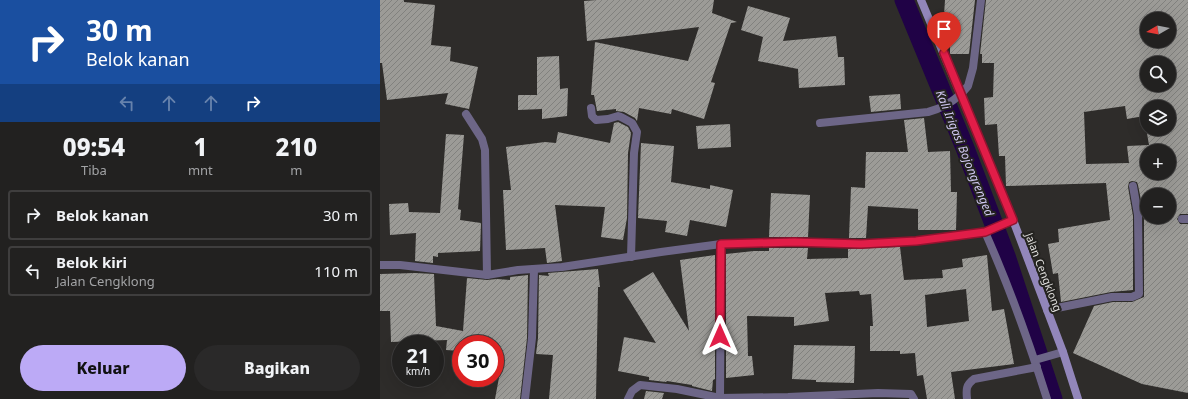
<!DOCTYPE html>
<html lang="id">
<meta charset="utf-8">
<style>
:root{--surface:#222120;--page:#2a2929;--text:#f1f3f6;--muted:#a2a3a5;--line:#3f3e3e;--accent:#bcaaf6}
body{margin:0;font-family:"Noto Sans",sans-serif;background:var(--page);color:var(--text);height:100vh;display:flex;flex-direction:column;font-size:15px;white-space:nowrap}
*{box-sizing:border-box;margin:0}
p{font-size:13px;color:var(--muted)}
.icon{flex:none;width:22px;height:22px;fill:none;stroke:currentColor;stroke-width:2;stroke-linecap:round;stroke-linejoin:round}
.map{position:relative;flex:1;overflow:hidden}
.side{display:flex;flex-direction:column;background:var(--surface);width:380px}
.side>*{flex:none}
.guide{background:#1a4fa0;color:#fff;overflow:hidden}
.needle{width:26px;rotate:261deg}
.fabs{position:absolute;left:760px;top:12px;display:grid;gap:8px}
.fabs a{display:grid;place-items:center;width:36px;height:36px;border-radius:50%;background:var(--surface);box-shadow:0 4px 16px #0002,0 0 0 1px var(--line);font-size:20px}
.speed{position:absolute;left:12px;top:335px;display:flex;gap:8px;font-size:20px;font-weight:700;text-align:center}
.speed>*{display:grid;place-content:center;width:52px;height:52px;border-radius:50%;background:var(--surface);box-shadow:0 4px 16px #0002,0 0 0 1px var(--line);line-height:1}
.speed small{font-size:10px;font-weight:400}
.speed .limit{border:6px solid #d22;background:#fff;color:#111}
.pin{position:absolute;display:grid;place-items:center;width:34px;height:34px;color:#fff;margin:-41px -17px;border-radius:50% 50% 50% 0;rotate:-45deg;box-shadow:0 0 4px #0007}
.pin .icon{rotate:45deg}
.me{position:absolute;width:44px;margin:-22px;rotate:0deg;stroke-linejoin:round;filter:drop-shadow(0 0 3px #0008)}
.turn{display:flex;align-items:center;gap:14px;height:84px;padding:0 20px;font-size:18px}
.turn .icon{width:52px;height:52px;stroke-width:2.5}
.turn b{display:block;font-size:28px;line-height:34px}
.lanes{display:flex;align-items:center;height:38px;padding:0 20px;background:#0003;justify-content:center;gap:20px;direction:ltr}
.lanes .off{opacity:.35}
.eta{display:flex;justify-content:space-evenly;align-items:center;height:68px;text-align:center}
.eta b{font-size:24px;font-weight:800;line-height:28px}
.primary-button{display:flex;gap:8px;margin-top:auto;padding:8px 20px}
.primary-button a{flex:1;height:46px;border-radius:24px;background:var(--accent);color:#111;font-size:16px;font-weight:800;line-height:46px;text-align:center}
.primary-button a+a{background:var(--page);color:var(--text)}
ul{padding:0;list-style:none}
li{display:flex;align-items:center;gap:12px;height:50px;margin:0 8px 6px;padding:0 12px;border:2px solid var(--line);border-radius:4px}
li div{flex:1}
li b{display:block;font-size:15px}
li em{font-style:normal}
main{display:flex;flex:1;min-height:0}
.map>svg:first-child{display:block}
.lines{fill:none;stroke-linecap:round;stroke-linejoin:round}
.canal{stroke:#200246;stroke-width:19}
.building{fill:url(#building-hatch);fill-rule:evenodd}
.lane{stroke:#6d6687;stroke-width:8}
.street{stroke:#6d6687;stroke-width:8}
.secondary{stroke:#9286ba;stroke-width:8}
.route-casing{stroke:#92132f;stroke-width:10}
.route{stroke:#e11d48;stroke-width:7}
.labels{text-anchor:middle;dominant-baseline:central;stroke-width:4;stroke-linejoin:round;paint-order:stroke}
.street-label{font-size:11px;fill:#dfdedc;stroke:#242320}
.water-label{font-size:12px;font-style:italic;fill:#cfc7f0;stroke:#242320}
</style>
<main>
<section class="side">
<div class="guide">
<div class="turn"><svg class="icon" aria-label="right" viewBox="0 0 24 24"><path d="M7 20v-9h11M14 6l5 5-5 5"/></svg><div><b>30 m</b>Belok kanan</div></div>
<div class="lanes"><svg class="icon off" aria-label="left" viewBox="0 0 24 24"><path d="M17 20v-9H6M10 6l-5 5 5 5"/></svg><svg class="icon off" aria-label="ahead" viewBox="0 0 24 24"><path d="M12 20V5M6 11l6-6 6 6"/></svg><svg class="icon off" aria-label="ahead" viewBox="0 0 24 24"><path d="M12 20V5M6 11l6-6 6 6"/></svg><svg class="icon" aria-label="right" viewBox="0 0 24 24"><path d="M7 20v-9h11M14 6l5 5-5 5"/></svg></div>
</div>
<div class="eta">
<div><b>09:54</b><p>Tiba</p></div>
<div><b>1</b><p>mnt</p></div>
<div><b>210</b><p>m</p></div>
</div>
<ul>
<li><svg class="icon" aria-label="right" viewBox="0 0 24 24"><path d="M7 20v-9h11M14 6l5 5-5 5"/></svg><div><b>Belok kanan</b></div><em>30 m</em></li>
<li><svg class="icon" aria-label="left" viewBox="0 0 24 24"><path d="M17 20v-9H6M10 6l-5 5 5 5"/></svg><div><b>Belok kiri</b><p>Jalan Cengklong</p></div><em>110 m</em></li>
</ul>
<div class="primary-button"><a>Keluar</a><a>Bagikan</a></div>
</section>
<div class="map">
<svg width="808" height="399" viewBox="0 0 808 399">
<defs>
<pattern id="building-hatch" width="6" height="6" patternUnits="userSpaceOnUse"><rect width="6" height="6" fill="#9c9b97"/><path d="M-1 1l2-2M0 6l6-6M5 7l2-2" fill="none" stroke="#81817e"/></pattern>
</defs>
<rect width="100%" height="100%" fill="#2e2c2a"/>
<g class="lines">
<polyline class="canal" points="524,0 585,148 626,256 673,399"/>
</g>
<g class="building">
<polygon points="0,0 24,0 24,2 55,5 51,45 71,47 70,61 98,67 89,109 65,104 68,93 7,100 2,63 0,63"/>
<polygon points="217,0 334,0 332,13 357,22 351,23 331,82 335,83 324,119 292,109 291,114 259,108 257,121 255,118 244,112 236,111 236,109 217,111 214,95 211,95 215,42 308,61 319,27 207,41 204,1"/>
<polygon points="565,0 595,0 589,54 570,54 570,15 564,15"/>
<path d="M 606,0 L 808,0 L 808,214 L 800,214 L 797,219 L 800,224 L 808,224 L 808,393 L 762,384 L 693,353 L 714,306 L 733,302 L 752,302 L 764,297 L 764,215 L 758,185 L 757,182 L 752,181 L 749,182 L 748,187 L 753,216 L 753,290 L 731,292 L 681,302 L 678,273 L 673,274 L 668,244 L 679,242 L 678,229 L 730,220 L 726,183 L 626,186 L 625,156 L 619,156 L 617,124 L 605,125 L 604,98 L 613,97 L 614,63 L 602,63 L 602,54 L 600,54 ZM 767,19 L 789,19 L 789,41 L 767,41 ZM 767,63 L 789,63 L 789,85 L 767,85 ZM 745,106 L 747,119 L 764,116 L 769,145 L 747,146 L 749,163 L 706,164 L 704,112 ZM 767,107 L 789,107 L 789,129 L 767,129 ZM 767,151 L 789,151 L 789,173 L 767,173 ZM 767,195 L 789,195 L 789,217 L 767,217 Z"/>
<polygon points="368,6 410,18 403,41 456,36 458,57 464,57 465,85 419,88 418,69 378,61 383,37 361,30"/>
<polygon points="179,56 180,89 188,88 187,116 162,119 162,109 138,110 138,95 157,95 157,57"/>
<polygon points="520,94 521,109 491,112 489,96"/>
<polygon points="544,118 548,152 570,151 571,192 577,192 576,230 538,230 538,209 488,206 486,238 469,238 471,187 485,188 486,152 528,152 524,120"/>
<polygon points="238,122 248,127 251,133 248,153 247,218 243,240 221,237 225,207 175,205 182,261 167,263 165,248 126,250 123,190 131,190 126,147 165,142 176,143 178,132 230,143 234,123"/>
<polygon points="350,124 351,147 318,149 316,126"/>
<polygon points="66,134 84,135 78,209 81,210 80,220 101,223 100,251 58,253 58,257 53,256 53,263 35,261 36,233 10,235 9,204 28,203 29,212 60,213"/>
<polygon points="261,143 294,146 291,182 330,189 330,185 353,190 346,227 310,220 307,236 285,232 287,221 258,218"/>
<polygon points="391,193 430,195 428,237 389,237"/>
<path d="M 520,247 L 524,280 L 563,278 L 562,270 L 583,267 L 582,259 L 607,255 L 612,311 L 624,309 L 634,364 L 571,372 L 575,399 L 547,399 L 543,375 L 537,376 L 535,353 L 520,354 L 520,351 L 490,351 L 490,326 L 493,326 L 491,294 L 480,295 L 479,291 L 445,293 L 449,321 L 414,326 L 414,317 L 367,316 L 368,356 L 372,356 L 374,375 L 346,378 L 346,254 L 374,251 L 389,251 L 389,248 L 428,248 L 427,259 L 468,258 L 468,249 ZM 586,289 L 589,321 L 547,327 L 545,295 Z"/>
<polygon points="335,255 335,379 333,380 332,391 312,386 312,385 287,381 286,382 269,380 269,377 238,371 244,337 276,343 243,290 273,272 309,331 300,260"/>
<polygon points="218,269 220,287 218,287 216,399 169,399 173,355 156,354 158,338 159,275 169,276 168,273"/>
<polygon points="35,273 54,274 56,326 83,331 87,278 107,280 117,279 130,280 130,277 148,275 147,338 140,399 115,399 123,356 115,355 115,344 81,344 81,351 66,350 67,340 11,342 10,311 0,311 0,274"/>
<polygon points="414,345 475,346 474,383 436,382 436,380 412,379"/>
<polygon points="266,391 284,393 282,399 264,399"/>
</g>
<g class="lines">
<path class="lane" d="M 440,123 L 548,112 C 560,109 572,102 581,94"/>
<g class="street">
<polyline points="581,94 588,86 593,68 601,0"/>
<polyline points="211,108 212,116 216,120 228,119 238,116 241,117 252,123 257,132 254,153 251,257"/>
<polyline points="86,114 102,139 105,150 107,275"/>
<polyline points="802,219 808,219"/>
<path d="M 605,232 C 629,286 649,342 667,399"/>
<polyline points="0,265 20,265 107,275 138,270 182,267 281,252 341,244 414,242 481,244 536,241 605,232 633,220"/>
<polyline points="667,310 732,297 752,297 759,294 758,215 753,186"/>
<polyline points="655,360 683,352"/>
<polyline points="340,398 341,244"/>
<polyline points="145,399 152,338 154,269"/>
<polyline points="248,399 252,391 260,385 297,389 340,398 408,397 498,393 531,394 534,399"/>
<path d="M 587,399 C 586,389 586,385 594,379 L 657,367"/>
</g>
<polyline class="secondary" points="541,0 633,220 683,352 698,399"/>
</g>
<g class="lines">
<g class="route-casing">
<polyline id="route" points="340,336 341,244 414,242 481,244 536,241 605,232 633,220 564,53"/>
</g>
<use href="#route" class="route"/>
</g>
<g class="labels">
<g class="street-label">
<text transform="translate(664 272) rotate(69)">Jalan Cengklong</text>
</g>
<g class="water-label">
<text transform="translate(585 153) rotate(68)">Kali Irigasi Bojongrenged</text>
</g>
</g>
</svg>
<div class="fabs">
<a><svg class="needle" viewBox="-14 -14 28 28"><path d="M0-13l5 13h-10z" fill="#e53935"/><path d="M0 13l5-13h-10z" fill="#a2a3a5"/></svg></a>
<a><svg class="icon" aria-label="search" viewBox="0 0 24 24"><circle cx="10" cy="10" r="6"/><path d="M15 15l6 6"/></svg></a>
<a><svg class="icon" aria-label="layers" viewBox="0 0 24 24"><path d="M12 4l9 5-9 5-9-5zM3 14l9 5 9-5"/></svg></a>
<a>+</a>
<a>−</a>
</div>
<div class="speed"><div>21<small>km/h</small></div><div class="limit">30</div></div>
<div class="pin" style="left:564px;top:53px;background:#d93025"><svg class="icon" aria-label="arrive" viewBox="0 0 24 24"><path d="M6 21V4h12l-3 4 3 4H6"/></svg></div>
<svg class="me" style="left:340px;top:336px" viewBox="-20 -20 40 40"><path d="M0-17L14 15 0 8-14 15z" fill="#e11d48" stroke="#fff" stroke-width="4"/></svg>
</div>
</main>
